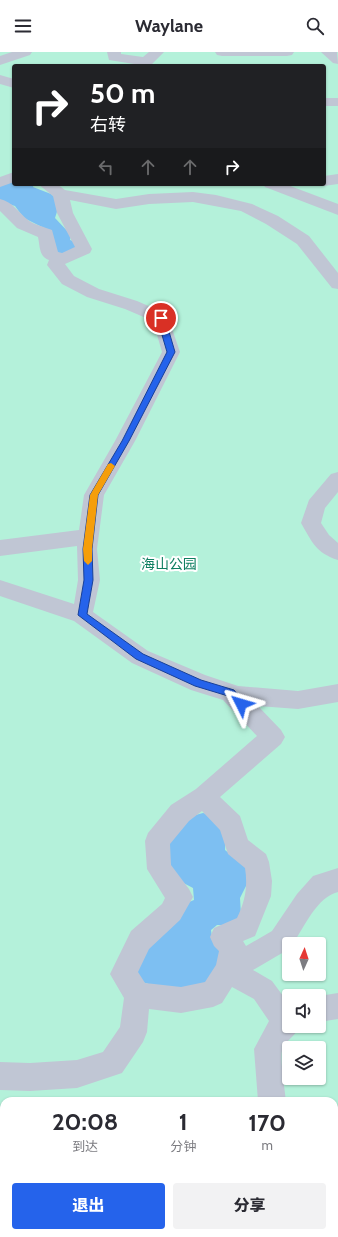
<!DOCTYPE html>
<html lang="zh">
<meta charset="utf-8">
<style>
:root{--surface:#fff;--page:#f2f2f3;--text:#2b2b33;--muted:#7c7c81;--accent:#2563eb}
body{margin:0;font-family:Cabin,"Noto Sans SC",sans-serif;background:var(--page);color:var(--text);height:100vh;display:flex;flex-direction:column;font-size:15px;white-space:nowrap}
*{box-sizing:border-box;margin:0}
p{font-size:13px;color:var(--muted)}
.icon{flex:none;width:22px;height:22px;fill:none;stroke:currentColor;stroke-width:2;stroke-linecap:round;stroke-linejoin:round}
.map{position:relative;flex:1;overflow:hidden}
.panel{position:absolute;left:0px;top:1045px;width:338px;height:140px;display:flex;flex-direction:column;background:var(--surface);border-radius:12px 12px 0 0;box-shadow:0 1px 3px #0004}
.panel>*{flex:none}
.top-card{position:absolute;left:12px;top:12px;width:314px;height:122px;border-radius:4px;box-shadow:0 1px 3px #0004;background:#202124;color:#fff;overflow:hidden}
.needle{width:26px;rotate:3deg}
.buttons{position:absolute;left:282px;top:885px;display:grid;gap:8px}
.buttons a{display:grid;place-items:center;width:44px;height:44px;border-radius:4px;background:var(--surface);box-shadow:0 1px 3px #0004;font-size:20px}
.pin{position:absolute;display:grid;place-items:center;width:34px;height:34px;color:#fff;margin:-17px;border:2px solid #fff;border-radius:50%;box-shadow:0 1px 4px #0007}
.me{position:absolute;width:44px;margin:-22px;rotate:310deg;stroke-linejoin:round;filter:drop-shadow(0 0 3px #0008)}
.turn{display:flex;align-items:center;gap:14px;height:84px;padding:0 12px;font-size:18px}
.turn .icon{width:52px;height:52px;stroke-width:2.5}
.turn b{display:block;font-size:28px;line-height:34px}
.lanes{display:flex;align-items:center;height:38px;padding:0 12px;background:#0003;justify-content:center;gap:20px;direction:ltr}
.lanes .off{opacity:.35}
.eta{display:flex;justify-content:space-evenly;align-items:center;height:68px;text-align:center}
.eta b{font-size:24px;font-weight:800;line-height:28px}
.primary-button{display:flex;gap:8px;margin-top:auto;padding:8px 12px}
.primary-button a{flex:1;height:46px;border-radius:4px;background:var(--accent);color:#fff;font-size:16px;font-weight:800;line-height:46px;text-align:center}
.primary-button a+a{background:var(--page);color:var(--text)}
header{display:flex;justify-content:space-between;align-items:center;height:52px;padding:0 12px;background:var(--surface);font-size:18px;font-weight:800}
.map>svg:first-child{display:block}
.green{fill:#b4f1da;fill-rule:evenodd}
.water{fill:#7dbff2}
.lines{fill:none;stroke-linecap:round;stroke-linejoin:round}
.minor{fill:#c0c6d4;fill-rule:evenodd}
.route{fill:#2563eb;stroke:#184099}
.slow{fill:#f59e0b}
.labels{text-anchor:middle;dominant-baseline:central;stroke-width:4;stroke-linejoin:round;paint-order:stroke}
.park-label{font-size:14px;fill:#0f7f61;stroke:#fff}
</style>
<header><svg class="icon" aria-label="menu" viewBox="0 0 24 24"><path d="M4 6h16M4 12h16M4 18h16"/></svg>Waylane<svg class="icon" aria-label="search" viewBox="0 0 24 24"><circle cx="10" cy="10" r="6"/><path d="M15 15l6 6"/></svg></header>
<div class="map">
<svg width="338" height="1185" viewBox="0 0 338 1185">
<rect width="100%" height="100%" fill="#eeeceb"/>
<path class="green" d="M 0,0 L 338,0 L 338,1185 L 0,1185 ZM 14,14 L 324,14 L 324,132 L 14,132 ZM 289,892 L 319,892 L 319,922 L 289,922 ZM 289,944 L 319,944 L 319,974 L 289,974 ZM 289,996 L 319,996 L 319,1026 L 289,1026 ZM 4,1049 L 334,1049 L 334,1181 L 4,1181 Z"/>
<g class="water">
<polygon points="14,128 14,132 34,132 33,135 51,142 60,150 55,166 71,183 70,188 76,190 78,196 61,202 55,199 46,177 24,166 15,154 0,149 0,134"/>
<polygon points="203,761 216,764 226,776 225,798 248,817 248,830 240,846 241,864 232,873 217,873 211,878 212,886 225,906 206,938 151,933 137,928 137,906 189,850 194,848 193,836 174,826 166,794 192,764"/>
</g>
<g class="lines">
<g class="minor">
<polygon points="12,0 32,0 30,3 0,13 0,4"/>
<polygon points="107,0 121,0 121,2 143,5 149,0 164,0 151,13 147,14 109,8"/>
<polygon points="215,0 294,0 292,3 287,4 222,4 217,3"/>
<polygon points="321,0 337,0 338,12 333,11"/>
<polygon points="0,23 14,27 14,36 0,32"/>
<rect x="324" y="46" width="14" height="8"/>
<polygon points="14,120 14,130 0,135 0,125"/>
<polygon points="338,122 338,132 324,134 318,132 324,132 324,124"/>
<path d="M 38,132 L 57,132 L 65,138 L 116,147 L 149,142 L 193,140 L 216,143 L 252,152 L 278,164 L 309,184 L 338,221 L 338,237 L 332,236 L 297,192 L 266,172 L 241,159 L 193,150 L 149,152 L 116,157 L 70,148 L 73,161 L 92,197 L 90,201 L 65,212 L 74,224 L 99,237 L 137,249 L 167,262 L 180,300 L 135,389 L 104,443 L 97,497 L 100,528 L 93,560 L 148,599 L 205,623 L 238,634 L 298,639 L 338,632 L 338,650 L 298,657 L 258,654 L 281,678 L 285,685 L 281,692 L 220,745 L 240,764 L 248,788 L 266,802 L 269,810 L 272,829 L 271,844 L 255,884 L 243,889 L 246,894 L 272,879 L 297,842 L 313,824 L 338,816 L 338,840 C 317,845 304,875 293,892 L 289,892 L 289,897 L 253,918 L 272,929 L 289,952 L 289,974 L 300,974 C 296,984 285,988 282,999 C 280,1008 285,1038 286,1049 L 258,1049 L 254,997 L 269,969 L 254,947 L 232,935 L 222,951 L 213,955 L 181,961 L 149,957 L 147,980 L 143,990 L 122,1021 L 77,1036 L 30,1039 L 0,1038 L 0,1010 L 30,1011 L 77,1008 L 103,1000 L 120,975 L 124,946 L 110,922 L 131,879 L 162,852 L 165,846 L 147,817 L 145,789 L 148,781 L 171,753 L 196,737 L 257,684 L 223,648 L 191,638 L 132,611 L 74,569 L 0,544 L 0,528 L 74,552 L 78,528 L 77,494 L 0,504 L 0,488 L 79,478 L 84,443 L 115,389 L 162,300 L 153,269 L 125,257 L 87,245 L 62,232 L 47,213 L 49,208 C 39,205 40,194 38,185 L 17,176 L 0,159 L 0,147 C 13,150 18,160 28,168 C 34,173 45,175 52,178 L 58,200 L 62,201 L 75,195 L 57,161 L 53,144 ZM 202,759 L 220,778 L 228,802 L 245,816 C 248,834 245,850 237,866 L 214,876 L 210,885 L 214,894 L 219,899 L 216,913 L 205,930 L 181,935 L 145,931 L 138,920 L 149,897 L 180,868 L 193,845 L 189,837 L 171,813 L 170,792 L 189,769 Z"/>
<polygon points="263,132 285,132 338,152 338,163 265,135"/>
<path d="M 338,420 L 338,440 L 325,456 L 321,471 L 329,483 L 338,491 L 338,508 C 316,501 312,490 301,471 L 309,448 L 331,422 Z"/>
<polygon points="338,941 338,967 319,970 319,944"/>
<polygon points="138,1181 181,1181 179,1185 136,1185"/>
</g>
</g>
<polygon class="route" points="161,264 165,266 175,300 129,389 98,443 92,497 93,528 87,562 143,602 201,628 234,638 246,652 241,656 228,644 195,634 136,607 78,563 84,528 83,497 90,443 122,389 167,300 157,266"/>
<polygon class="slow" points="111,411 115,414 98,443 92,497 92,509 88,513 84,509 83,497 90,443 108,412"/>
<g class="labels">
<g class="park-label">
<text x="169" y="512">海山公园</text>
</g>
</g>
</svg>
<div class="buttons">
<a><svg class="needle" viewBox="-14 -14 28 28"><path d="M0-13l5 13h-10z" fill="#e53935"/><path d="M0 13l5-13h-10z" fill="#7c7c81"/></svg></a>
<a><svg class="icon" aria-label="sound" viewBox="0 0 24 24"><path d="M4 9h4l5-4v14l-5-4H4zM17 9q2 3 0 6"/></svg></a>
<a><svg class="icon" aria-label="layers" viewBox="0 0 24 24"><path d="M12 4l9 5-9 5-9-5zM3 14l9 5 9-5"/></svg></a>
</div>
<div class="pin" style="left:161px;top:266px;background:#d93025"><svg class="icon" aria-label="arrive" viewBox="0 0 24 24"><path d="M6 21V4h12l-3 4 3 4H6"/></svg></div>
<svg class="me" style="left:241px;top:652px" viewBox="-20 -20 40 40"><path d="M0-17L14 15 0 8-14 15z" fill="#2563eb" stroke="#fff" stroke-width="4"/></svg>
<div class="top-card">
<div class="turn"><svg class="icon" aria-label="right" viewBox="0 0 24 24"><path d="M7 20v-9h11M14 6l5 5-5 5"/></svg><div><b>50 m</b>右转</div></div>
<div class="lanes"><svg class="icon off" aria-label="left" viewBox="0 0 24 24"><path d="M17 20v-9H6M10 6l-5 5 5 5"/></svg><svg class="icon off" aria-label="ahead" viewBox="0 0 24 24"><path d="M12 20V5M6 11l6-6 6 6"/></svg><svg class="icon off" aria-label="ahead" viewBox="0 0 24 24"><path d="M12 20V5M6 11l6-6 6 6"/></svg><svg class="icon" aria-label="right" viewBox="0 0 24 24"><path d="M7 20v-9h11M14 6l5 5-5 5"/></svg></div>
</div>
<section class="panel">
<div class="eta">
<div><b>20:08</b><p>到达</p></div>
<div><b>1</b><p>分钟</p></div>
<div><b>170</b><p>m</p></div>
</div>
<div class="primary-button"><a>退出</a><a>分享</a></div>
</section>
</div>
